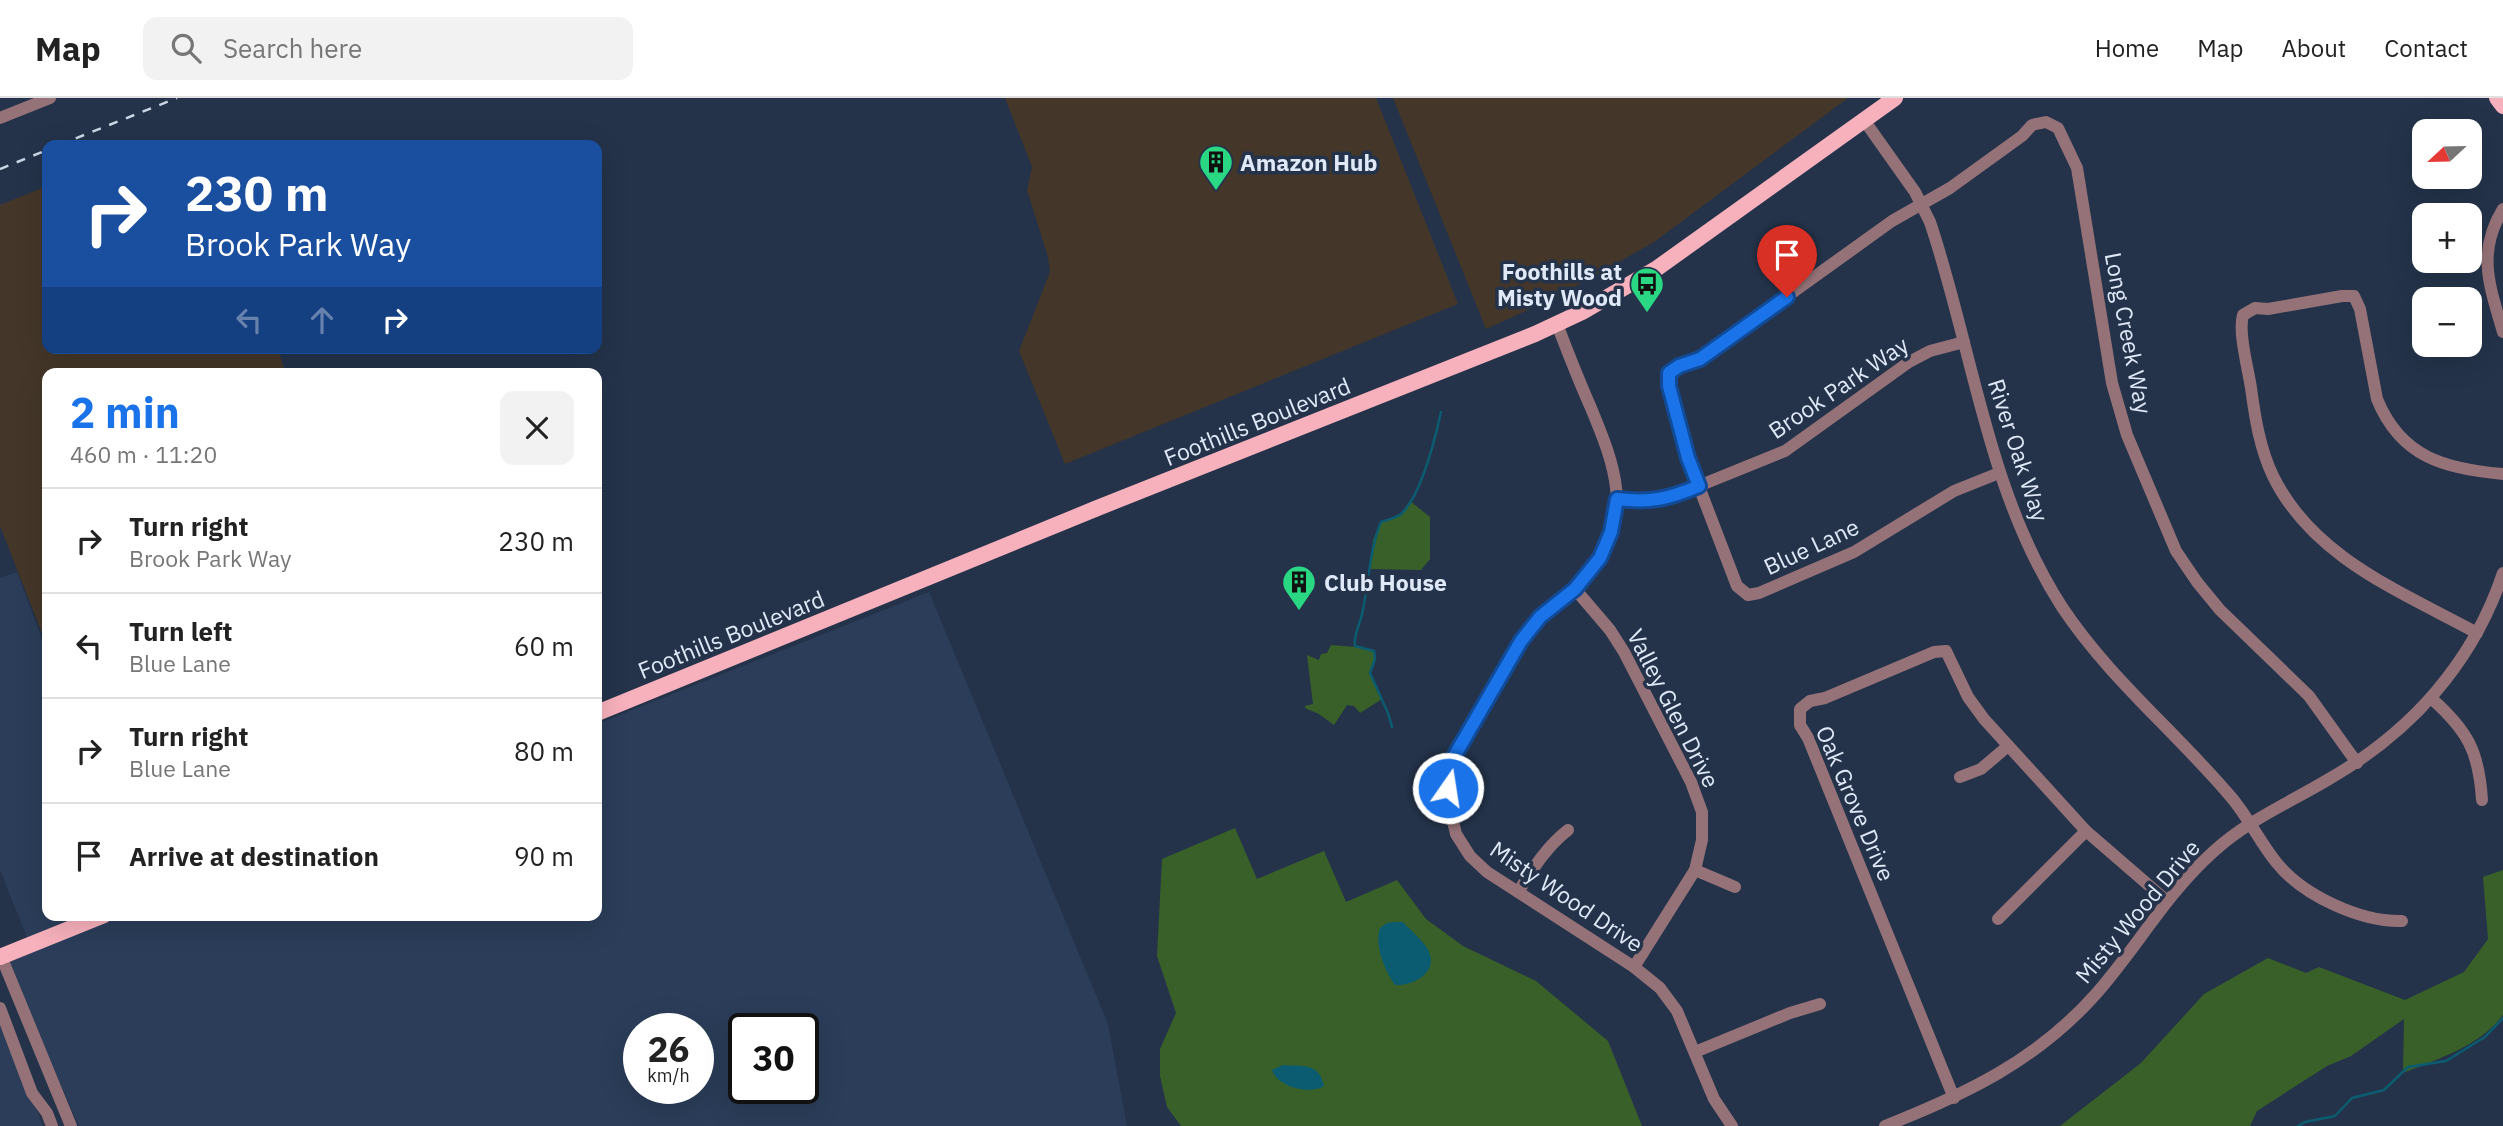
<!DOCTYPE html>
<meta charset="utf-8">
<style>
:root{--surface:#fff;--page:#f2f2f2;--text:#222;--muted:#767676;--line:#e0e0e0;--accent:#1a73e8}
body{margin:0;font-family:"IBM Plex Sans",sans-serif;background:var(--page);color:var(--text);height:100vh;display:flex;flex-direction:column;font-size:26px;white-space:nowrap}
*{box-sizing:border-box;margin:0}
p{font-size:23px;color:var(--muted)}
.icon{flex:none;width:38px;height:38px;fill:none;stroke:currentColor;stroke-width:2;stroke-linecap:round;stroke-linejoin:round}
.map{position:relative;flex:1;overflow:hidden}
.side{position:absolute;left:42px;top:270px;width:560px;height:553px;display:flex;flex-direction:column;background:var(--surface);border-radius:14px;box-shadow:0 7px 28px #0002}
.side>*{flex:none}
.guide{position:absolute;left:42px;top:42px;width:560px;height:214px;border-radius:14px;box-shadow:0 7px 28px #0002;background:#1a4fa0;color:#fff;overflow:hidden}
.needle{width:46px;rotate:248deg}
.controls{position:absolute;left:2412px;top:21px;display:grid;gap:14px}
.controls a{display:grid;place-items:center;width:70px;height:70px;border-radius:14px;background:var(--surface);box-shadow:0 7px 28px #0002;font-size:35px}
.speed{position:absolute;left:623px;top:915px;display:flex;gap:14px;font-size:35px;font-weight:700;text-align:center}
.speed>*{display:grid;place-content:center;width:91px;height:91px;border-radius:50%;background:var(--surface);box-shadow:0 7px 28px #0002;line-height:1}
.speed small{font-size:18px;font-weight:400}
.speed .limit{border:4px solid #111;border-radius:10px;background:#fff;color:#111}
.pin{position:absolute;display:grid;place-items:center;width:60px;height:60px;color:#fff;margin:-72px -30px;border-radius:50% 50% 50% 0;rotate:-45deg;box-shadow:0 0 7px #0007}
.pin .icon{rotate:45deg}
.me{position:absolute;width:77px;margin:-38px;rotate:13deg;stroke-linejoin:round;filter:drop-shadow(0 0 5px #0008)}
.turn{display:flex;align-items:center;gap:24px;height:147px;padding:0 28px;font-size:32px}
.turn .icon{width:91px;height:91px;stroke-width:2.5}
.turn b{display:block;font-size:49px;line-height:60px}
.lanes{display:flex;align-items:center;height:66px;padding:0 28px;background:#0003;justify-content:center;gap:35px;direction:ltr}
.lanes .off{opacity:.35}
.round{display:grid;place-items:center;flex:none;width:74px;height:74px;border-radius:14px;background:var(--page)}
.summary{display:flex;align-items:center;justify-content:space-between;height:119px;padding:0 28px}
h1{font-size:42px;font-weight:700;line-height:52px;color:var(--accent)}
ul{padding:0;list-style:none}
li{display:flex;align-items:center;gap:21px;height:105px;padding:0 28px;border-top:2px solid var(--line)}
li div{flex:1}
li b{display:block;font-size:26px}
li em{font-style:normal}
header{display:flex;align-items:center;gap:42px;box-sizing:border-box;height:98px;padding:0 35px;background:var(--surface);border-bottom:2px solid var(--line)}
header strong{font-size:33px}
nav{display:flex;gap:38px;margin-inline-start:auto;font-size:24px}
.search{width:490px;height:63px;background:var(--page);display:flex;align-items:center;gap:18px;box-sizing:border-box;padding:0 24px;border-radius:14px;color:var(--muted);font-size:26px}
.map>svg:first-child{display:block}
.built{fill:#2b3d59;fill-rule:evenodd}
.industrial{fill:#443729}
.green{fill:#3a602a}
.water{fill:#0b5c71}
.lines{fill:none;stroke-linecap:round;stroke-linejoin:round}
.stream{stroke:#0b5c71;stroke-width:2.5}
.minor{stroke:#957278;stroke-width:12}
.major{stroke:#f7b1bc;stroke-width:16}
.rail{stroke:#ccd7e6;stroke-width:2.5;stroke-dasharray:9 9;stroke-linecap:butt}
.route-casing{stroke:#114b97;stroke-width:18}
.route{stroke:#1a73e8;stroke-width:12}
.labels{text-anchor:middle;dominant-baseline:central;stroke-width:7;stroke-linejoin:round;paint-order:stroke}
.poi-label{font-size:23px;font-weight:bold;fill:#dfe9f8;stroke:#24334a;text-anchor:start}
.street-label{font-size:23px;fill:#dfe9f8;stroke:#24334a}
</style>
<header>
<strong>Map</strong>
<div class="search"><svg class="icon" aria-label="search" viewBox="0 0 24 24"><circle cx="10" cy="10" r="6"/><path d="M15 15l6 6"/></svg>Search here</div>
<nav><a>Home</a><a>Map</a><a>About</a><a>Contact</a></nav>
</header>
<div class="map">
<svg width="2503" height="1028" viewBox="0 0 2503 1028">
<rect width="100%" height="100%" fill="#24334a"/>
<g class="built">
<polygon points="17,474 47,555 47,817 90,817 28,842 0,772 0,480"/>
<path d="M 929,494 L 1108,926 L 1127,1028 L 79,1028 L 6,862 L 117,817 L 597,817 L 597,626 ZM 639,931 L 698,931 L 698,990 L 639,990 ZM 744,931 L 803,931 L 803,990 L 744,990 Z"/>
<polygon points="0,920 43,1028 0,1028"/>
</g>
<g class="industrial">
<polygon points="1005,0 1376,0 1458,206 1065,366 1019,253 1050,174 1048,159 1027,92 1032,69"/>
<polygon points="1393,0 1848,0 1654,144 1559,198 1486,231"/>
<polygon points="47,88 47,250 277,250 286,275 47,275 47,548 0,428 0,107"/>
</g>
<g class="green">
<polygon points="1410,403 1430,419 1430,461 1421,472 1370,471 1373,442 1381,424 1400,417"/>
<polygon points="1331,547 1367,550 1374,553 1375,561 1370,574 1382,601 1360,615 1354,608 1347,607 1334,627 1319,616 1305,610 1305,608 1313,606 1307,557 1319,562 1321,556 1327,555"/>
<polygon points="1235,730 1257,781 1324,753 1346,804 1397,782 1426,821 1463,848 1536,883 1608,943 1642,1028 1181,1028 1167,1009 1160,978 1160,951 1176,915 1157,858 1162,761"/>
<path d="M 2503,772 L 2503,917 C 2480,948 2438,961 2403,975 L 2404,921 L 2351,958 L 2327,968 L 2257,1013 L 2250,1028 L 2060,1028 L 2141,965 L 2204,896 L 2268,860 L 2306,875 L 2319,869 L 2405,902 L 2464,874 L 2488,841 L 2483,779 Z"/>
</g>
<g class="water">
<path d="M 1395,824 L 1403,824 C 1409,831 1427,846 1429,854 C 1438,875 1413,888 1395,887 C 1385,873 1374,847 1380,830 L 1387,825 Z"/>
<path d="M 1283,967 C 1301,969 1319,963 1324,988 C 1310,997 1277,989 1272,972 Z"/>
</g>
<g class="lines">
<g class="stream">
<path d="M 1392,629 L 1388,615 L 1370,575 L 1375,561 L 1374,553 L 1355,548 C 1353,538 1360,526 1362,516 C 1369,485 1369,453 1381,424 C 1387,422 1396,420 1401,416 C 1422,397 1435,341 1441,314"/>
<polyline points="2298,1028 2305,1024 2335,1018 2352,1000 2384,992 2408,969 2446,963 2485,939 2503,920"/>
</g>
<g class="minor">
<polyline points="0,20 50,0"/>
<path d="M 1864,22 L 1915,94 L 1930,124 C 1973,252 1987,393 2062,509 C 2109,580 2176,634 2231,699 C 2248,719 2260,744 2276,764 C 2303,798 2361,824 2402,823"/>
<path d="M 2503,111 C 2476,155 2490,189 2503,234"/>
<path d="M 1557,226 C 1568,255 1579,283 1591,310 C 1615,368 1634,416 1592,472 C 1574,496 1546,511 1527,534 L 1461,645 L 1452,667 L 1448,702 L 1456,736 L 1470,758 L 1487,774 L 1634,869 L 1660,890 L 1677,913 L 1714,1001 L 1732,1028"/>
<polyline points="1999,375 1954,393 1854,454 1759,495 1748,497 1737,488 1688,360 1669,288 1669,275 1679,268 1700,261 1892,123 1950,90 2022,38 2032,27 2046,24 2058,30 2077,70 2112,285 2127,337 2176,453 2197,484 2220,512 2309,598 2357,665"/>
<polyline points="1617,401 1650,403 1664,402 1785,353 1909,264 1930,253 1964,244"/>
<polyline points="1575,491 1610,532 1624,554 1691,684 1702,714 1702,742 1695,772 1634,869"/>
<path d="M 2477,535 C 2402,494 2313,460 2273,378 C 2260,351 2255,320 2251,290 C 2248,270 2238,234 2243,217 L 2255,210 L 2268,211 L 2342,198 L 2354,198 L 2360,211 L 2377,301 C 2401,360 2446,371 2503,376"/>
<path d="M 2432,601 C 2468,633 2479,654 2482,702"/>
<polyline points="1960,679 1981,671 2008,648"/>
<polyline points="1695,772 1735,789"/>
<path d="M 1518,794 C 1533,771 1546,749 1568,732"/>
<polyline points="1998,821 2086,733"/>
<polyline points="1,858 71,1028"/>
<polyline points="0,910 32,995 47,1015 52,1028"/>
<polyline points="1695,954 1790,915 1820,906"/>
<polyline points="1954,1000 1808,640 1800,627 1800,611 1810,603 1825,600 1934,554 1946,553 1968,599 1984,621 2086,733 2167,803"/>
<path d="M 1885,1028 C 1966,996 2036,963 2095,897 C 2136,851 2166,796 2213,754 C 2248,722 2289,705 2329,681 C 2411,634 2473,565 2503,475"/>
</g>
<g class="major">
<polyline points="2497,0 2503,8"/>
<polyline points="597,615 1095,411 1535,236 1582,214 1656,171 1895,0"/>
<polyline points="0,859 104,817"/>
</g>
<g class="rail">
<polyline points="59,47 177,0"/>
<polyline points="0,71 47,52"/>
</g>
</g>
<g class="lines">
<g class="route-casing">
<path id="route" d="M 1448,690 L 1455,657 L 1521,543 L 1540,519 L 1575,491 L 1600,460 L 1611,434 L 1617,401 C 1650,405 1668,401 1699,388 L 1688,360 L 1669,288 L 1669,275 L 1679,268 L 1700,261 L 1787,199"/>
</g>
<use href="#route" class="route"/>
</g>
<defs>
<g id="building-pin" transform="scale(1.75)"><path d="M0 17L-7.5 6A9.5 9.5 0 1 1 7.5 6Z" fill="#2ad884" stroke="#24334a"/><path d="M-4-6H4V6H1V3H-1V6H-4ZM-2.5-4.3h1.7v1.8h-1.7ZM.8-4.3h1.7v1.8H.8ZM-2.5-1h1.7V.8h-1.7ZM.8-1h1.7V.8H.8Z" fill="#111"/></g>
<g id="bus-pin" transform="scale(1.75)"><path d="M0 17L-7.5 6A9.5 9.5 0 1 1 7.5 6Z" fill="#2ad884" stroke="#24334a"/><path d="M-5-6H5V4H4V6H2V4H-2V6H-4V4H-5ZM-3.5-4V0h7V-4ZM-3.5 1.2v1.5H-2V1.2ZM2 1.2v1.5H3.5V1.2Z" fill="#111"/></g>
</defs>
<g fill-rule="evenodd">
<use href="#building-pin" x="1216" y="64"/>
<use href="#bus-pin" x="1647" y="186"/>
<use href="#building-pin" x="1299" y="484"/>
</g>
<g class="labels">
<g class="poi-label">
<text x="1240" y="64">Amazon Hub</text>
<text x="1622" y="173" text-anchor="end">Foothills at<tspan x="1622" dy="26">Misty Wood</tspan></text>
<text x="1324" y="484">Club House</text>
</g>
<g class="street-label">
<text transform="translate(2129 235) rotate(79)">Long Creek Way</text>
<text transform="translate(1838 289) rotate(-34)">Brook Park Way</text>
<text transform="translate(1257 323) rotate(-22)">Foothills Boulevard</text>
<text transform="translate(2019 352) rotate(72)">River Oak Way</text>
<text transform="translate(1811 448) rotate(-25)">Blue Lane</text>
<text transform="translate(731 536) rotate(-22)">Foothills Boulevard</text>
<text transform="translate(1674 610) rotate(63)">Valley Glen Drive</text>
<text transform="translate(1856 705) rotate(67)">Oak Grove Drive</text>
<text transform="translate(1567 798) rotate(34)">Misty Wood Drive</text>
<text transform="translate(2137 813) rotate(-50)">Misty Wood Drive</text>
</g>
</g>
</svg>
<div class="controls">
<a><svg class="needle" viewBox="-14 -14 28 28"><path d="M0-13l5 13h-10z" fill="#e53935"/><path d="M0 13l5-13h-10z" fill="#767676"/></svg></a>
<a>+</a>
<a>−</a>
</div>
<div class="speed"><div>26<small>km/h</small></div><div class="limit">30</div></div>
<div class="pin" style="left:1787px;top:199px;background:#d93025"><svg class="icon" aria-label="arrive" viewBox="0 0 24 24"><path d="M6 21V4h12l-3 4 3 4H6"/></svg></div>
<svg class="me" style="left:1448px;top:690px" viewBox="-20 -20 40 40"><circle r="17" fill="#1a73e8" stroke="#fff" stroke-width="3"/><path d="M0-11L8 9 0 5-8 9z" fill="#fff"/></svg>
<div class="guide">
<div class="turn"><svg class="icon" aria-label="right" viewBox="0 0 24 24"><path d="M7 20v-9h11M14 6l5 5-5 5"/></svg><div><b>230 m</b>Brook Park Way</div></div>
<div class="lanes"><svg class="icon off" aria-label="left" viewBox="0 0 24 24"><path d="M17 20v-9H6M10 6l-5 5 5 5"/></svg><svg class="icon off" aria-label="ahead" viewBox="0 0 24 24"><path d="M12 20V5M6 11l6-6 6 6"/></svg><svg class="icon" aria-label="right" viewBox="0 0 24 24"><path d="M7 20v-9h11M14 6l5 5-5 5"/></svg></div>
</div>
<section class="side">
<div class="summary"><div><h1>2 min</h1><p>460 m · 11:20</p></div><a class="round"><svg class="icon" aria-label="close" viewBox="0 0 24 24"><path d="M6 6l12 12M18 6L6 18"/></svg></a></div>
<ul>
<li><svg class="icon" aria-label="right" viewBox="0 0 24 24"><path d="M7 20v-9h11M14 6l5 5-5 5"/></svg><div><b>Turn right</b><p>Brook Park Way</p></div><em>230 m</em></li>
<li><svg class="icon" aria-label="left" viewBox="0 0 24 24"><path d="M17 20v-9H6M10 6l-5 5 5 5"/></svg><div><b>Turn left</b><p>Blue Lane</p></div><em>60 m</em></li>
<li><svg class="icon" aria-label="right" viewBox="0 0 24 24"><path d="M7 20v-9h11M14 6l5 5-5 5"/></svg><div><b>Turn right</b><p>Blue Lane</p></div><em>80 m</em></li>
<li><svg class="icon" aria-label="arrive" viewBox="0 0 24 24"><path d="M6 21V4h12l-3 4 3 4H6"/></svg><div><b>Arrive at destination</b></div><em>90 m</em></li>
</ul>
</section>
</div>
